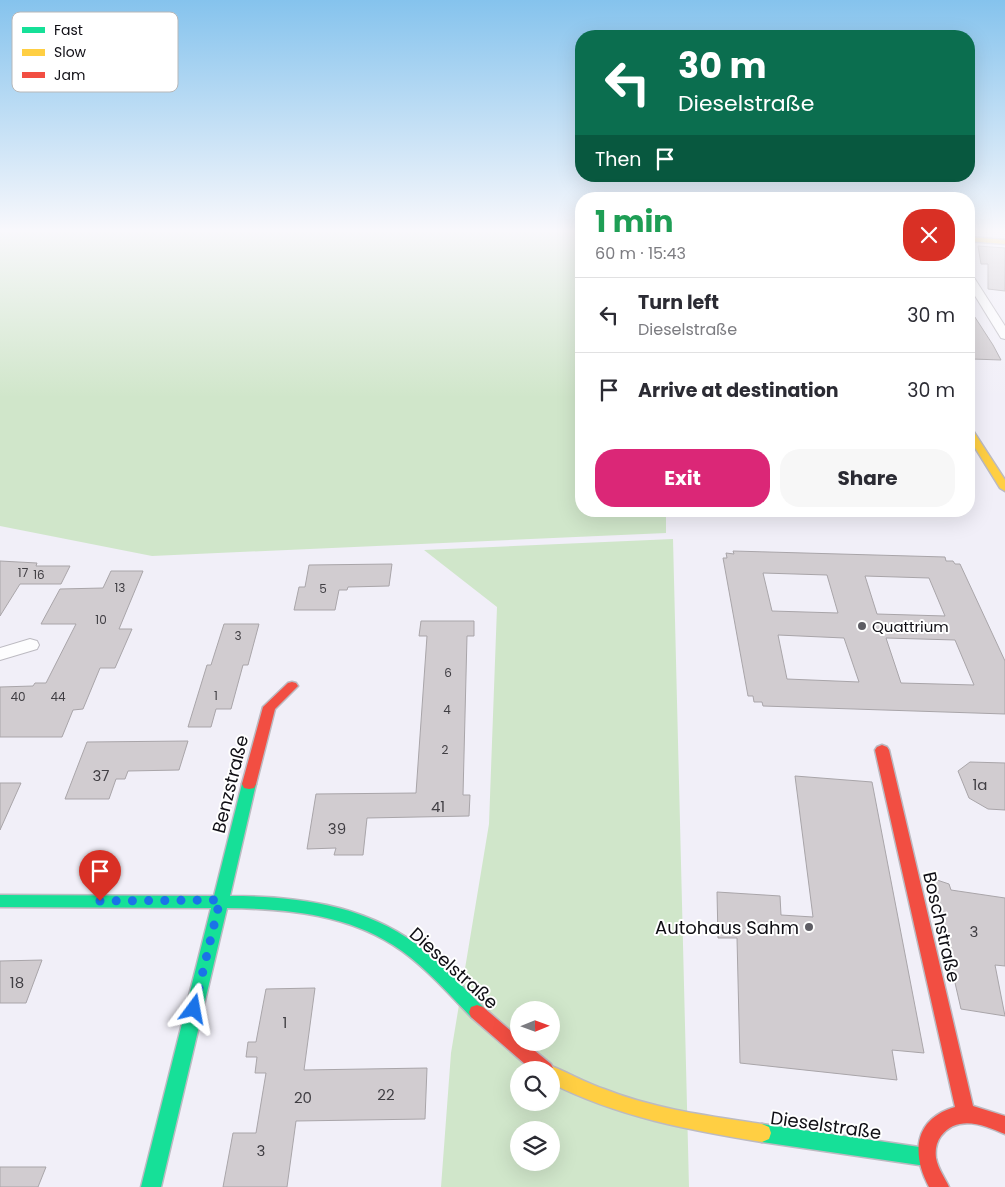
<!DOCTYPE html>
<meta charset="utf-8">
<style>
:root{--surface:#fff;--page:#f7f7f7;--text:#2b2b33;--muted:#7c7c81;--line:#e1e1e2;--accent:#db2777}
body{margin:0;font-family:Poppins,sans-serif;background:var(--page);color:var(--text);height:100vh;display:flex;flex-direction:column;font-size:19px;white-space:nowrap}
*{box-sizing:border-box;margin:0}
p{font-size:16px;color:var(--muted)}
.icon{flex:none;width:28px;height:28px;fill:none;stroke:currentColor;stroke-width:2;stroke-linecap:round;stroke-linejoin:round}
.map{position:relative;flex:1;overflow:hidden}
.side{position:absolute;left:575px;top:192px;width:400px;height:325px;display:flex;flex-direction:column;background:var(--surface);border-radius:20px;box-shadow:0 5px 20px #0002}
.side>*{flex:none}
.banner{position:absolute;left:575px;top:30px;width:400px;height:152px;border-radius:20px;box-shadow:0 5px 20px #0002;background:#0b6e4f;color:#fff;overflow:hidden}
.needle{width:32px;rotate:89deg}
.fabs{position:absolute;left:510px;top:1001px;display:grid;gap:10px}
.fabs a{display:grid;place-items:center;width:50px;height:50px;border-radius:50%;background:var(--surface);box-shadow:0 5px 20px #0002;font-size:25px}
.pin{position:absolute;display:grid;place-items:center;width:42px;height:42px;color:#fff;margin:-51px -21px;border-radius:50% 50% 50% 0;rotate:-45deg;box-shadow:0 0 5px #0007}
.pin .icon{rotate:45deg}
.me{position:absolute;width:55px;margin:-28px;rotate:13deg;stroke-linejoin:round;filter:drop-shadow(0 0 4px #0008)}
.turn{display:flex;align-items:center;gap:18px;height:105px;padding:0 20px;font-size:22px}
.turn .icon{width:65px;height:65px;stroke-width:2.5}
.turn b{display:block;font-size:35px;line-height:42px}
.then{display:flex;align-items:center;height:48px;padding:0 20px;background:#0003;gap:10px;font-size:19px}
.round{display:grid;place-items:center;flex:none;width:52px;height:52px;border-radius:20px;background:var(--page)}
.head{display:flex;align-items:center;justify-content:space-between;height:85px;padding:0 20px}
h1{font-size:30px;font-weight:700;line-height:38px;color:#1e9e55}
.button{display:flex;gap:10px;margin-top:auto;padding:10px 20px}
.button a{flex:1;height:58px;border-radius:20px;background:var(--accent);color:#fff;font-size:20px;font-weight:700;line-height:58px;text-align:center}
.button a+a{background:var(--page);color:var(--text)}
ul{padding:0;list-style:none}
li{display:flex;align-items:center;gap:15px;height:75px;padding:0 20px;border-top:1px solid var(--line)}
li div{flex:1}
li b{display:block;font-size:19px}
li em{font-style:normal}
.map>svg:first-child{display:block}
.green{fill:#d0e6ca;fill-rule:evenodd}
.building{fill:#d1ccd0;stroke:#a9a5a9;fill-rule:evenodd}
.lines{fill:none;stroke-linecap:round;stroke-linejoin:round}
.street-casing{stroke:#bcbac1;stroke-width:2}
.fast-casing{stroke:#bcbac1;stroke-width:3}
.slow-casing{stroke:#bcbac1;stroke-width:3}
.jam-casing{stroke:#bcbac1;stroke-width:3}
.street{fill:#fdfdfe;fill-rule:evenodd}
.fast{fill:#16e098;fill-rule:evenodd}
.slow{fill:#ffcf43;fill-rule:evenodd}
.jam{fill:#f24e42;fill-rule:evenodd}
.route{stroke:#1a73e8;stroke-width:9;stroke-dasharray:0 16.2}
.poi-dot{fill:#5e5d64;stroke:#fff;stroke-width:2}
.labels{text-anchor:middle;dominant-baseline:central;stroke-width:4;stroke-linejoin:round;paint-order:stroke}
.number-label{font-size:12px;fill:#403e43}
.poi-label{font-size:15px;fill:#0f0e14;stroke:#fff;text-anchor:start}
.near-number-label{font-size:15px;fill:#403e43}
.near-street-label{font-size:18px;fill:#0f0e14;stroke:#fff}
.near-poi-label{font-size:18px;fill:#0f0e14;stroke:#fff;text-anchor:end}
.key{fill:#fff;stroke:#b7b7b8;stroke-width:1}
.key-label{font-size:14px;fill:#0f0e14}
</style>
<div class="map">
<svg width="1005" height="1187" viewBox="0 0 1005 1187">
<rect width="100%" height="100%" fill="#f1eff8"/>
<g class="green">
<polygon points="0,231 581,231 581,252 577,260 581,307 581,511 666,511 666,533 152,556 0,526"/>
<path d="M 673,539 L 689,1187 L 441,1187 L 451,1053 L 489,824 L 497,607 L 424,550 ZM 519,1010 L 551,1010 L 551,1042 L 519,1042 ZM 519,1070 L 551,1070 L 551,1102 L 519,1102 ZM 519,1130 L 551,1130 L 551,1162 L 519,1162 Z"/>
</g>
<g class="building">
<polygon points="978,246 1005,248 1005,291 988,289 988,264 981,264"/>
<polygon points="969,308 993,345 1001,360 972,359 969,353"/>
<path d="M 733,551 L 945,557 L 946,561 L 953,561 L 955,564 L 960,564 L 1005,661 L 1005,714 L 763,706 L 762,702 L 754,702 L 753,696 L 748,696 L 723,558 L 727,558 L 726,553 L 734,554 ZM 763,573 L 827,575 L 838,613 L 772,611 ZM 865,576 L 929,578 L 945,616 L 877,614 ZM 778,635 L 844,638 L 859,682 L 787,679 ZM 886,638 L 955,640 L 974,685 L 901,683 Z"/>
<polygon points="0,561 37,563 36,566 70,566 61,584 20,584 0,616"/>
<polygon points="392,564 389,586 348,587 347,590 339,590 335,610 294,610 299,587 305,587 309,565"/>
<polygon points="111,571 143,571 119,629 132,629 115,668 100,668 83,709 73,710 62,737 0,737 0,687 33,686 35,683 46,683 76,624 41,624 60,589 103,588"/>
<polygon points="421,621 474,621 474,636 467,636 463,795 470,795 469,816 367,818 363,855 334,855 336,848 307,849 316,794 416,793 427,636 419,636"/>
<polygon points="224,624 259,624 248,665 243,665 231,709 216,709 211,727 188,727 207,665 211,665"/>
<polygon points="188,741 179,770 128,771 125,779 116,779 109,799 65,799 87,742"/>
<polygon points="970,762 1005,763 1005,810 988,809 969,798 958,771"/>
<polygon points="795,776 872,782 924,1053 892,1050 897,1080 740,1063 737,938 718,938 717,892 780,896 781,915 813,917"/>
<polygon points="0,783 21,783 0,830"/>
<polygon points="931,878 949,884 951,890 1005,898 1005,966 995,965 1005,1016 961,1009"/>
<polygon points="42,960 26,1003 0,1003 0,961"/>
<polygon points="315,988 304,1070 427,1068 425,1119 296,1121 287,1187 223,1187 233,1133 256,1133 266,1073 255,1073 257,1057 246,1057 248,1042 256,1042 266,989"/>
<polygon points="0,1167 46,1167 38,1187 0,1187"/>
</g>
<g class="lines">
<g class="street-casing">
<g id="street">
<polygon points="969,275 973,276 1005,326 1005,339 1001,338 969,286"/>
<polygon points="30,639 37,641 39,645 37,649 0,660 0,648"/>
</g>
</g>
<g class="fast-casing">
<g id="fast">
<path d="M 249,779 L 254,780 L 256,784 L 230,896 C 294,896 362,904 416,944 C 440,962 461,985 483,1007 L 485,1012 L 483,1017 L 477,1019 L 471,1017 C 449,994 428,970 402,951 C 350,914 289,909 227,908 L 161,1187 L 141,1187 L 211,908 L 0,907 L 0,895 L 214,896 L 242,784 L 244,780 Z"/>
<polygon points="762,1124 926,1148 933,1151 935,1157 933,1163 926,1166 762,1142 755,1139 753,1133 755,1127"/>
</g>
</g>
<g class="slow-casing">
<g id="slow">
<polygon points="969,237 1005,240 1005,244 969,241"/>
<polygon points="969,428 972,429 1005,480 1005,491 1000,488 969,438"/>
<path d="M 551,1066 C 569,1073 586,1083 604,1089 C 654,1109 709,1116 762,1124 L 769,1127 L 771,1133 L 769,1139 L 762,1142 C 689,1130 618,1117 551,1083 L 551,1070 L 544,1070 Z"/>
</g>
</g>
<g class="jam-casing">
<g id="jam">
<polygon points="292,682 296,683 298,686 275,709 256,784 254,788 249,789 244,788 242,784 263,707 288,683"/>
<path d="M 882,745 L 887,747 L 889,750 L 973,1106 L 1005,1116 L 1005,1134 C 984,1125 958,1114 941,1136 C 936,1143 935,1150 936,1158 C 938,1169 945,1178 949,1187 L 929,1187 C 911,1153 914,1119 955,1107 L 875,750 L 877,747 Z"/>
<polygon points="477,1005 483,1007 519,1038 519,1042 524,1042 551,1064 554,1070 551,1076 551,1070 532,1070 471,1017 469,1012 471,1007"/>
</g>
</g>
<use href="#street" class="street"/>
<use href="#fast" class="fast"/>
<use href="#slow" class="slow"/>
<use href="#jam" class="jam"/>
</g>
<linearGradient id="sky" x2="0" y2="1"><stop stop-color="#85c3ed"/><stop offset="0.58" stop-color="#f9f8fc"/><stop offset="1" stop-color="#f9f8fc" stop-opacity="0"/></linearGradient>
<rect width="1005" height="398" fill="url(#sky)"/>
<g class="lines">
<polyline class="route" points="100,901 220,900 194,1009"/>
</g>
<g class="poi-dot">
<circle cx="862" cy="626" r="5"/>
<circle cx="809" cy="927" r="5"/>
</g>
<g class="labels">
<g class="number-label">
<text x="23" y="572">17</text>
<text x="39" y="574">16</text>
<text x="120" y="587">13</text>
<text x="323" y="588">5</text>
<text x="101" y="619">10</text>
<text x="238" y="635">3</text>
<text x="448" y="672">6</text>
<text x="216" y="695">1</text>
<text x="18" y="696">40</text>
<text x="58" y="696">44</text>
<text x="447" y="709">4</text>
<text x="445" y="749">2</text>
</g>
<g class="poi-label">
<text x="872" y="626">Quattrium</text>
</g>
<g class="near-number-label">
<text x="101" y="775">37</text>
<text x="980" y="784">1a</text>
<text x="438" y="806">41</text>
<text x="337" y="828">39</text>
<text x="974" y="931">3</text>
<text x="17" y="982">18</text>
<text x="285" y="1022">1</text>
<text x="386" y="1094">22</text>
<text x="303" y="1097">20</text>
<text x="261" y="1150">3</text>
</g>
<g class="near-street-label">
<text transform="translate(230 784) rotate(-76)">Benzstraße</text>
<text transform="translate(942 927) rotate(77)">Boschstraße</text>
<text transform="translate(454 968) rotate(42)">Dieselstraße</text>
<text transform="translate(826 1125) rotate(8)">Dieselstraße</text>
</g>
<g class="near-poi-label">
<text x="799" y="927">Autohaus Sahm</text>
</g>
</g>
<rect x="12" y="12" width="166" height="80" rx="8" class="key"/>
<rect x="22" y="27" width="23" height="6" fill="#16e098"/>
<rect x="22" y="49" width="23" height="7" fill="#ffcf43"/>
<rect x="22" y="72" width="23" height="6" fill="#f24e42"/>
<g class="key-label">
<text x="54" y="35">Fast</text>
<text x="54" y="57">Slow</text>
<text x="54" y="80">Jam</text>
</g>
</svg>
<div class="fabs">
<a><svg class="needle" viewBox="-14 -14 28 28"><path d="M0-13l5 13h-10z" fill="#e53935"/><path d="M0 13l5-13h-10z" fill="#7c7c81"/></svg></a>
<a><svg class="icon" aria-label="search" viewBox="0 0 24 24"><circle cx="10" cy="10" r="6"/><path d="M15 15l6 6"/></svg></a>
<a><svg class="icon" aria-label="layers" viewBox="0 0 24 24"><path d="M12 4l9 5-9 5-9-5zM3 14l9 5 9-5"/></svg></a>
</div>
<div class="pin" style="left:100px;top:901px;background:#d93025"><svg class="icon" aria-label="arrive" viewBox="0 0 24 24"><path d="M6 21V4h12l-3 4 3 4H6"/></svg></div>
<svg class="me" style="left:194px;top:1009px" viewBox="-20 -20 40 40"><path d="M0-17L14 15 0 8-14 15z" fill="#1a73e8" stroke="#fff" stroke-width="4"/></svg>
<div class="banner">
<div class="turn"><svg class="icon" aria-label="left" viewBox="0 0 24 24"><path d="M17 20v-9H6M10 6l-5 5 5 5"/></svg><div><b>30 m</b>Dieselstraße</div></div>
<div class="then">Then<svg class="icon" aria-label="arrive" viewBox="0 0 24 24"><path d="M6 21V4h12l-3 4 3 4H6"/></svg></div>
</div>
<section class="side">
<div class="head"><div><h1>1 min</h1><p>60 m · 15:43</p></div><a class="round" style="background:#d93025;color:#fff"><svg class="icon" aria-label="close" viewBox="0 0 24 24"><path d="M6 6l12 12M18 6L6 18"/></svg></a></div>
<ul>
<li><svg class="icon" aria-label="left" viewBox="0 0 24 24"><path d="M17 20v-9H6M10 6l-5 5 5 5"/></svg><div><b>Turn left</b><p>Dieselstraße</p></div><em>30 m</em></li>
<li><svg class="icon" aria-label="arrive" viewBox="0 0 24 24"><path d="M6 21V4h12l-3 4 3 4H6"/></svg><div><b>Arrive at destination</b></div><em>30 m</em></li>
</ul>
<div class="button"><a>Exit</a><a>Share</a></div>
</section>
</div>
